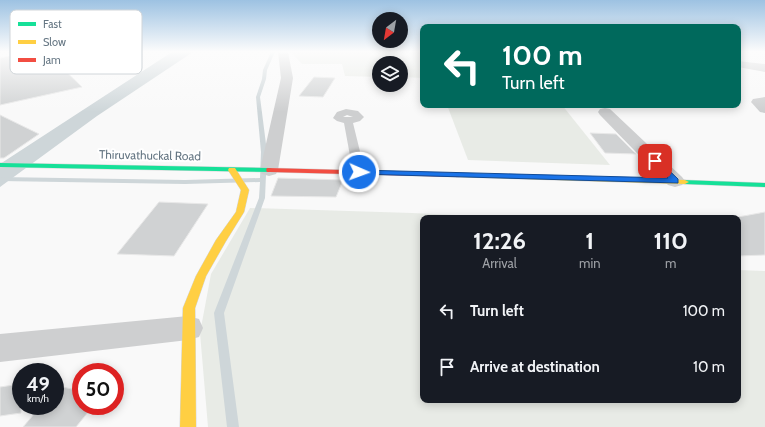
<!DOCTYPE html>
<style>
:root{--surface:#171b24;--page:#20242c;--text:#f1f3f6;--muted:#9ea1a6}
body{margin:0;font-family:Cabin,sans-serif;background:var(--page);color:var(--text);height:100vh;display:flex;flex-direction:column;font-size:15px;white-space:nowrap}
*{box-sizing:border-box;margin:0}
p{font-size:13px;color:var(--muted)}
.icon{flex:none;width:22px;height:22px;fill:none;stroke:currentColor;stroke-width:2;stroke-linecap:round;stroke-linejoin:round}
.map{position:relative;flex:1;overflow:hidden}
.side{position:absolute;left:420px;top:215px;width:321px;height:188px;display:flex;flex-direction:column;background:var(--surface);border-radius:8px;box-shadow:0 2px 10px #0003}
.side>*{flex:none}
.guide{position:absolute;left:420px;top:24px;width:321px;height:84px;border-radius:8px;box-shadow:0 2px 10px #0003;background:#00695c;color:#fff;overflow:hidden}
.needle{width:26px;rotate:211deg}
.fabs{position:absolute;left:372px;top:12px;display:grid;gap:8px}
.fabs a{display:grid;place-items:center;width:36px;height:36px;border-radius:50%;background:var(--surface);box-shadow:0 2px 10px #0003;font-size:20px}
.speed{position:absolute;left:12px;top:363px;display:flex;gap:8px;font-size:20px;font-weight:700;text-align:center}
.speed>*{display:grid;place-content:center;width:52px;height:52px;border-radius:50%;background:var(--surface);box-shadow:0 2px 10px #0003;line-height:1}
.speed small{font-size:10px;font-weight:400}
.speed .limit{border:6px solid #d22;background:#fff;color:#111}
.pin{position:absolute;display:grid;place-items:center;width:34px;height:34px;color:#fff;margin:-17px;border-radius:8px;box-shadow:0 2px 6px #0006}
.me{position:absolute;width:44px;margin:-22px;rotate:92deg;stroke-linejoin:round;filter:drop-shadow(0 0 3px #0008)}
.turn{display:flex;align-items:center;gap:14px;height:84px;padding:0 16px;font-size:18px}
.turn .icon{width:52px;height:52px;stroke-width:2.5}
.turn b{display:block;font-size:28px;line-height:34px}
.eta{display:flex;justify-content:space-evenly;align-items:center;height:68px;text-align:center}
.eta b{font-size:24px;font-weight:700;line-height:28px}
ul{padding:0;list-style:none}
li{display:flex;align-items:center;gap:12px;height:56px;padding:0 16px}
li div{flex:1}
li b{display:block;font-size:15px}
li em{font-style:normal}
.map>svg:first-child{display:block}
.green{fill:#e8ebe6}
.water{fill:#ced6d9}
.lines{fill:none;stroke-linecap:round;stroke-linejoin:round}
.stream{fill:#ced6d9;fill-rule:evenodd}
.building{fill:#d0d2d3;stroke:#e8e8e8}
.fast-casing{stroke:#d5d6d7;stroke-width:1}
.slow-casing{stroke:#d5d6d7;stroke-width:1}
.jam-casing{stroke:#d5d6d7;stroke-width:1}
.lane{fill:#cecfd0;fill-rule:evenodd}
.street{fill:#cecfd0;fill-rule:evenodd}
.fast{fill:#16e098;fill-rule:evenodd}
.slow{fill:#ffcf43;fill-rule:evenodd}
.jam{fill:#f24e42;fill-rule:evenodd}
.route{fill:#1a73e8;stroke:#114b97}
.labels{text-anchor:middle;dominant-baseline:central;stroke-width:4;stroke-linejoin:round;paint-order:stroke}
.street-label{font-size:12px;fill:#657683;stroke:#fff}
.key{fill:#fff;stroke:#d1d6da;stroke-width:1}
.key-label{font-size:11px;fill:#657683}
</style>
<div class="map">
<svg width="765" height="427" viewBox="0 0 765 427">
<rect width="100%" height="100%" fill="#f9f9f9"/>
<g class="green">
<polygon points="291,52 423,52 423,78 401,77 401,63 379,63 379,77 345,76 342,64 302,64"/>
<polygon points="447,105 562,105 610,165 468,160"/>
<polygon points="250,208 412,213 518,218 423,218 423,400 738,400 738,270 765,271 765,427 208,427 200,333 211,274"/>
</g>
<polygon class="water" points="172,52 193,52 97,116 0,187 0,164"/>
<g class="lines">
<polygon class="stream" points="271,52 275,52 267,70 266,79 260,97 267,152 265,198 224,313 239,427 227,427 214,313 259,198 260,182 185,184 0,181 0,177 185,180 260,178 261,152 256,97 262,79 263,70"/>
</g>
<g class="building">
<polygon points="28,52 46,52 82,87 0,105 0,58"/>
<polygon points="314,77 335,78 323,97 299,96"/>
<polygon points="0,115 39,134 4,158 0,158"/>
<polygon points="590,133 616,134 636,154 605,153"/>
<polygon points="278,178 343,180 336,197 271,196"/>
<polygon points="159,202 208,204 174,256 117,254"/>
<polygon points="765,212 765,255 738,256 738,217"/>
<polygon points="21,384 21,413 0,416 0,387"/>
<polygon points="58,386 81,391 81,406 93,406 76,427 23,427 41,406 55,406 55,389"/>
</g>
<g class="lines">
<g class="fast-casing">
<g id="fast">
<polygon points="0,163 270,168 274,170 270,172 0,167"/>
<polygon points="682,180 765,183 765,187 685,184 681,182"/>
</g>
</g>
<g class="slow-casing">
<g id="slow">
<polygon points="229,168 235,168 249,190 244,212 226,241 206,276 195,308 196,427 180,427 183,308 196,276 216,240 236,212 241,190 228,170"/>
<polygon points="456,173 685,180 689,182 685,184 459,177 456,177 455,175"/>
</g>
</g>
<g class="jam-casing">
<polygon id="jam" points="267,168 459,173 463,175 459,177 270,172 267,172 266,170"/>
</g>
<path class="lane" d="M 346,109 L 358,111 L 364,117 L 360,121 L 353,123 L 365,172 L 363,175 L 355,175 L 353,172 L 344,123 L 337,121 L 333,118 L 337,112 ZM 347,115 L 353,117 L 343,117 Z"/>
<g class="street">
<polygon points="278,52 288,52 293,78 278,170 276,174 269,176 262,174 260,170 281,78"/>
<polygon points="738,61 765,64 765,72 738,67"/>
<polygon points="765,97 765,113 760,112 751,102 753,99"/>
<polygon points="605,108 610,109 682,177 685,181 682,185 675,187 668,185 600,115 598,112 600,109"/>
<polygon points="188,316 199,319 203,328 199,337 188,340 0,362 0,334"/>
</g>
<use href="#fast" class="fast"/>
<use href="#slow" class="slow"/>
<use href="#jam" class="jam"/>
</g>
<linearGradient id="sky" x2="0" y2="1"><stop stop-color="#9dc2e2"/><stop offset="0.46" stop-color="#fcfcfc"/><stop offset="1" stop-color="#fcfcfc" stop-opacity="0"/></linearGradient>
<rect width="765" height="112" fill="url(#sky)"/>
<polygon class="route" points="655,159 658,160 678,179 678,183 359,174 355,172 359,170 668,178 651,161"/>
<g class="labels">
<g class="street-label">
<text transform="translate(150 155) rotate(1)">Thiruvathuckal Road</text>
</g>
</g>
<rect x="10" y="10" width="132" height="64" rx="6" class="key"/>
<rect x="18" y="22" width="18" height="4" fill="#16e098"/>
<rect x="18" y="40" width="18" height="4" fill="#ffcf43"/>
<rect x="18" y="58" width="18" height="4" fill="#f24e42"/>
<g class="key-label">
<text x="43" y="28">Fast</text>
<text x="43" y="46">Slow</text>
<text x="43" y="64">Jam</text>
</g>
</svg>
<div class="fabs">
<a><svg class="needle" viewBox="-14 -14 28 28"><path d="M0-13l5 13h-10z" fill="#e53935"/><path d="M0 13l5-13h-10z" fill="#9ea1a6"/></svg></a>
<a><svg class="icon" aria-label="layers" viewBox="0 0 24 24"><path d="M12 4l9 5-9 5-9-5zM3 14l9 5 9-5"/></svg></a>
</div>
<div class="speed"><div>49<small>km/h</small></div><div class="limit">50</div></div>
<div class="pin" style="left:655px;top:161px;background:#d93025"><svg class="icon" aria-label="arrive" viewBox="0 0 24 24"><path d="M6 21V4h12l-3 4 3 4H6"/></svg></div>
<svg class="me" style="left:359px;top:172px" viewBox="-20 -20 40 40"><circle r="17" fill="#1a73e8" stroke="#fff" stroke-width="3"/><path d="M0-11L8 9 0 5-8 9z" fill="#fff"/></svg>
<div class="guide">
<div class="turn"><svg class="icon" aria-label="left" viewBox="0 0 24 24"><path d="M17 20v-9H6M10 6l-5 5 5 5"/></svg><div><b>100 m</b>Turn left</div></div>
</div>
<section class="side">
<div class="eta">
<div><b>12:26</b><p>Arrival</p></div>
<div><b>1</b><p>min</p></div>
<div><b>110</b><p>m</p></div>
</div>
<ul>
<li><svg class="icon" aria-label="left" viewBox="0 0 24 24"><path d="M17 20v-9H6M10 6l-5 5 5 5"/></svg><div><b>Turn left</b></div><em>100 m</em></li>
<li><svg class="icon" aria-label="arrive" viewBox="0 0 24 24"><path d="M6 21V4h12l-3 4 3 4H6"/></svg><div><b>Arrive at destination</b></div><em>10 m</em></li>
</ul>
</section>
</div>
